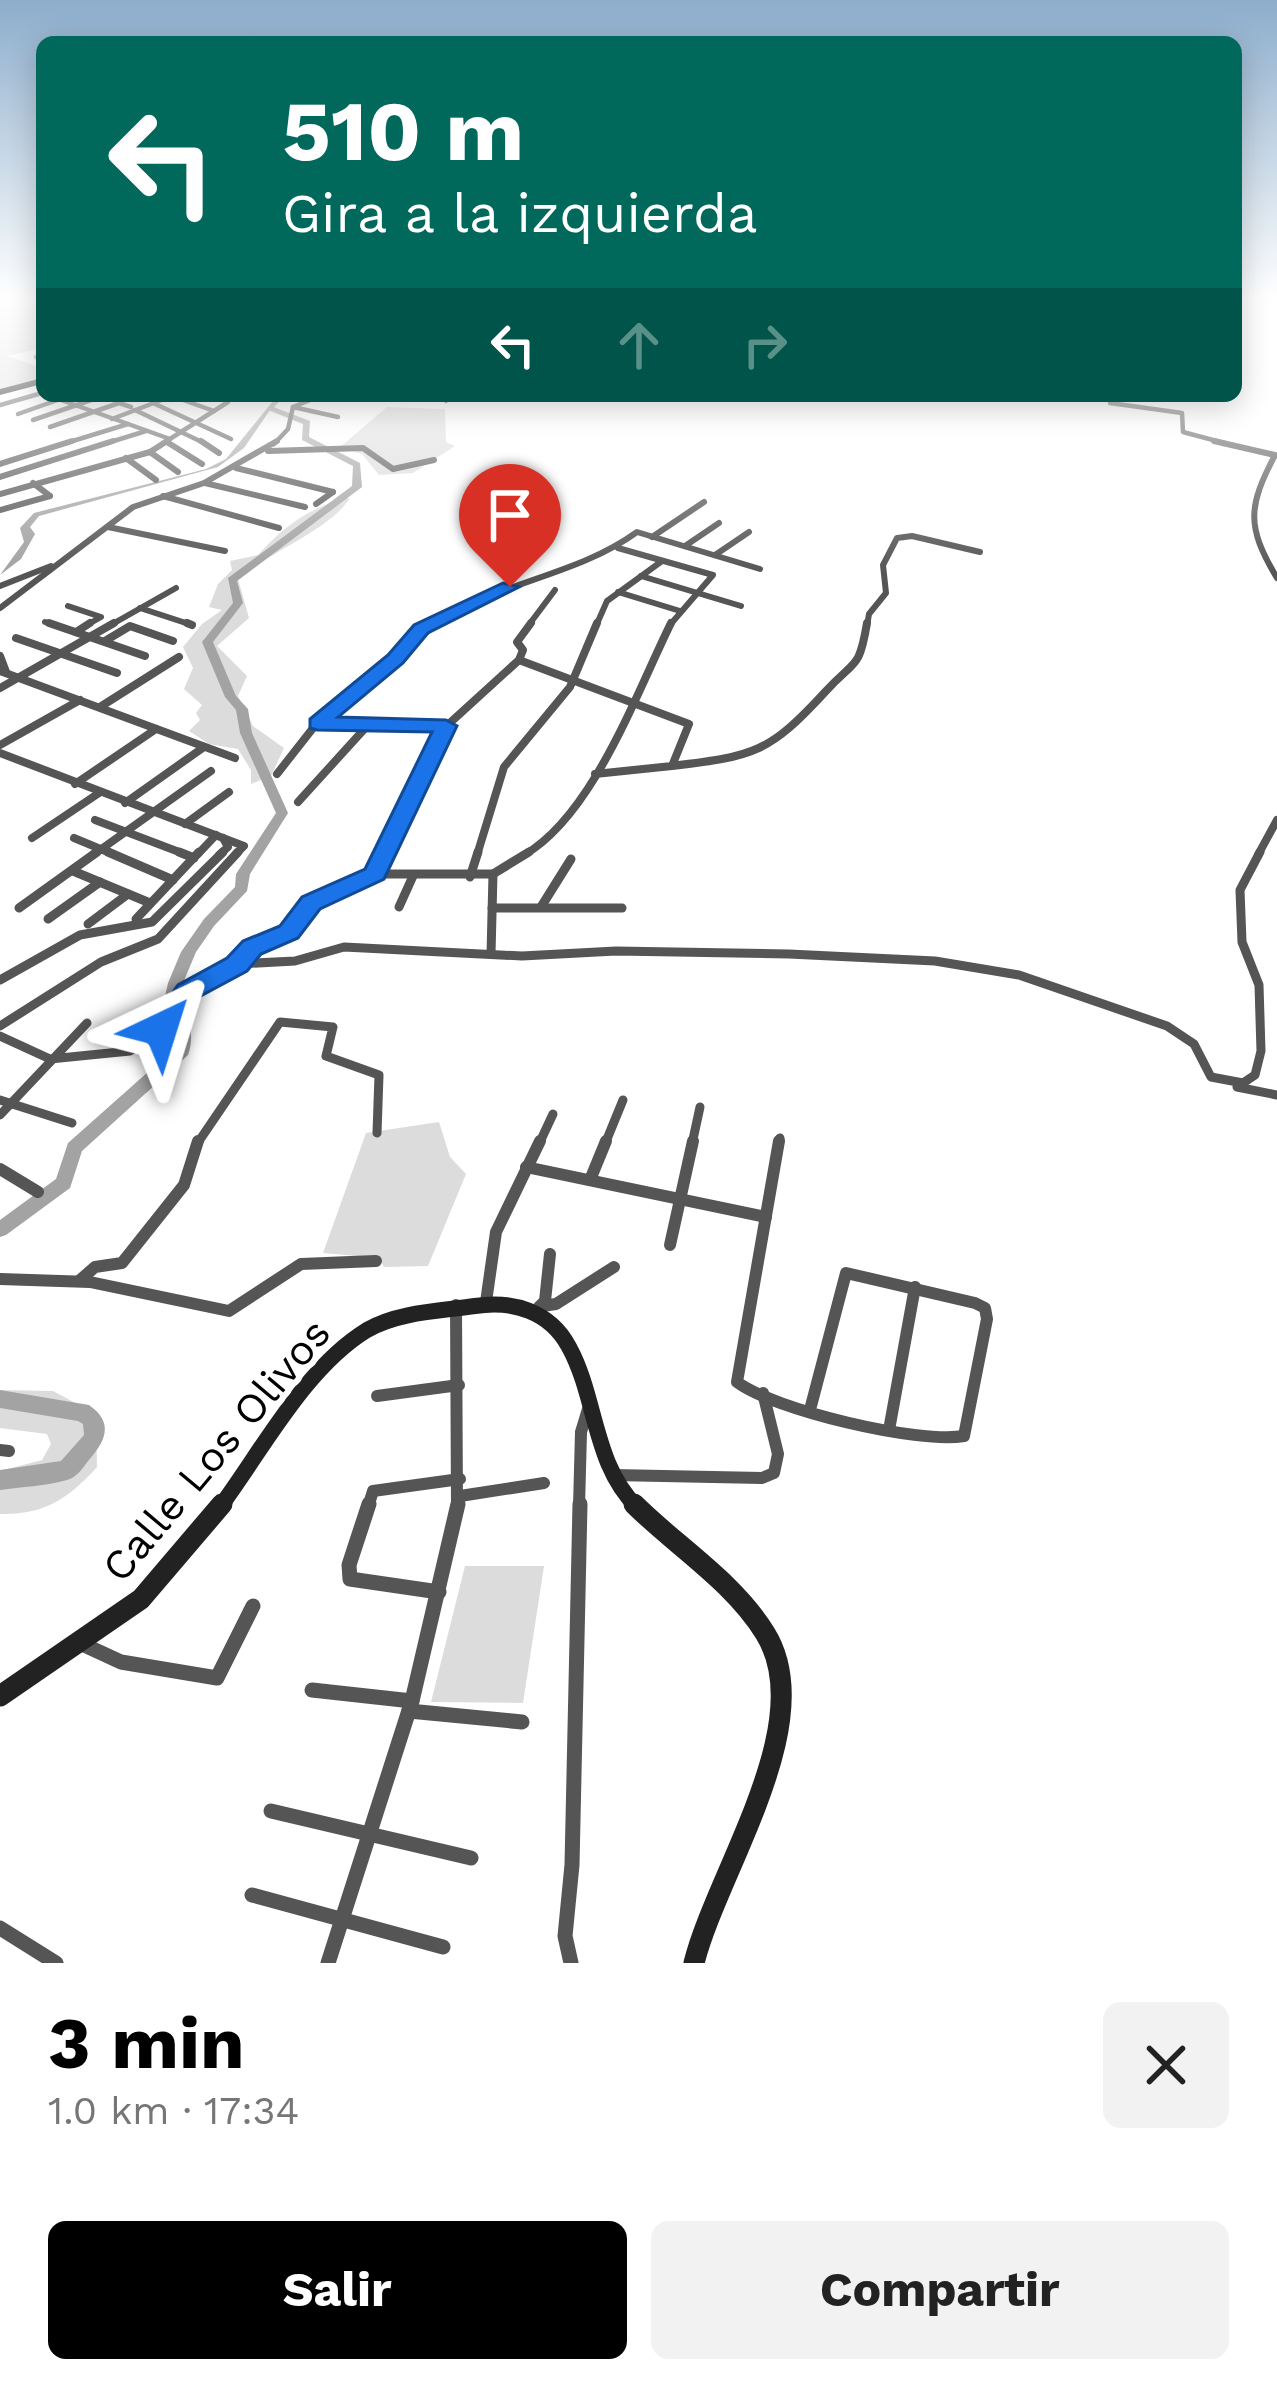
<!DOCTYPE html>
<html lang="es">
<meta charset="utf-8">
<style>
:root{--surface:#fff;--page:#f2f2f2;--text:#222;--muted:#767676;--accent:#000}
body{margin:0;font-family:"Work Sans",sans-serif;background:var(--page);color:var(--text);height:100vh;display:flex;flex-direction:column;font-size:45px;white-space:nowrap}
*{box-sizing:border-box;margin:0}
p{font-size:39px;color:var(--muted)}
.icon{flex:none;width:66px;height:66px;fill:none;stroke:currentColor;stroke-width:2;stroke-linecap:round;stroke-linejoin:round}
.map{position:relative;height:1963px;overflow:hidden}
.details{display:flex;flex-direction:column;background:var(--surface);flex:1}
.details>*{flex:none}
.banner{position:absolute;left:36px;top:36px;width:1206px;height:366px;border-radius:18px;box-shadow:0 6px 30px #0003;background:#00695c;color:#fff;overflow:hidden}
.pin{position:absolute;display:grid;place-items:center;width:102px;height:102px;color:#fff;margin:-123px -51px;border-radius:50% 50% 50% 0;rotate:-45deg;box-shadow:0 0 12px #0007}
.pin .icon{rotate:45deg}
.me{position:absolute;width:132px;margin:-66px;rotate:41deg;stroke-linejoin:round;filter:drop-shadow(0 0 9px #0008)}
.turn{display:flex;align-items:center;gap:42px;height:252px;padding:0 48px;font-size:54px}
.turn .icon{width:156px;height:156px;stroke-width:2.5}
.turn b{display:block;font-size:84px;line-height:102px}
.lanes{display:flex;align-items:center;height:114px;padding:0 48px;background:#0003;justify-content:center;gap:60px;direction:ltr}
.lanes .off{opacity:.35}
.round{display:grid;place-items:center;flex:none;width:126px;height:126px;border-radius:18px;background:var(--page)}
.head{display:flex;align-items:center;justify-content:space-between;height:204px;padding:0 48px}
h1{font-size:72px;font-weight:700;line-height:90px;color:var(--accent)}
.button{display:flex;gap:24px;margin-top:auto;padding:24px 48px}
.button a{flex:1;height:138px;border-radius:18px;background:var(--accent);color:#fff;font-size:48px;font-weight:700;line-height:138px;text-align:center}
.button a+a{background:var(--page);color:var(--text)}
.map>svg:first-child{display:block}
.green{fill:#dcdcdc}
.water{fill:#a3a3a3}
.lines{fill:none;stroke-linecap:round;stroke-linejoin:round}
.river{fill:#a3a3a3;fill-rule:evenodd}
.street-far5{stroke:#555;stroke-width:4.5}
.street-far4{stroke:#555;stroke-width:6}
.street-far3{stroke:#555;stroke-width:8}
.street-far2{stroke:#555;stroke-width:9}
.street-far1{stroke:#555;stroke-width:12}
.street{stroke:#555;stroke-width:15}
.secondary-far1{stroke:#222;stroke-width:16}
.secondary{stroke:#222;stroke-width:21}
.highway{fill:#000;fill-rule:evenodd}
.route{fill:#1a73e8;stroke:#114b97;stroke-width:3}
.labels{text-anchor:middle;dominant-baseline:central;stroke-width:12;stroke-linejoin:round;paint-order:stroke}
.near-street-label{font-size:42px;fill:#000;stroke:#fff}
</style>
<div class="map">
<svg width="1277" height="1963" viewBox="0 0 1277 1963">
<rect width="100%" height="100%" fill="#fff"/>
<g class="green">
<polygon points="0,298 42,298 42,348 8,356 42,368 42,378 0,389"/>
<polygon points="387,407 445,409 446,442 455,446 413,473 379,475 362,454 339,448"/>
<path d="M 350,498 C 331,529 269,552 238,579 L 249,618 L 217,646 L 247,676 L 238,696 L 253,726 L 284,748 L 271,776 L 251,784 L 251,770 L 238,749 L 209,744 L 189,731 L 200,720 L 196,713 L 202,705 L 184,689 L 193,668 L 183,647 L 202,624 L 222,610 L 209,607 L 218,584 L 232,570 L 230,561 L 258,555 C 281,529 312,504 350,498 Z"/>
<polygon points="439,1122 450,1157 466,1174 428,1266 384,1267 379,1258 323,1253 366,1133"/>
<path d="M 0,1390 L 53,1391 L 96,1414 L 97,1467 C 68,1499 44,1515 0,1514 L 0,1471 L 42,1460 L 51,1444 L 47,1434 L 0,1428 Z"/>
<polygon points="465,1566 544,1566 523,1703 431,1702"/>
</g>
<polygon class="water" points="277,396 285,396 274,407 281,414 270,410 244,448 218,467 39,516 30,527 35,534 21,559 0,575 24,542 20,528 34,513 206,469 226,459"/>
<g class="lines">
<g class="river">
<polygon points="271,406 310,421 309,437 360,463 362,487 237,581 243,603 213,642 236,696 248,709 252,733 288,813 250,874 247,891 214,926 196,952 183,983 181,997 173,1002 165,997 168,983 181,952 204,919 235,887 236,874 276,813 240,733 236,710 225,697 202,642 233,603 228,578 352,486 353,466 302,440 303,424 268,410 267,408"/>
<path d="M 177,1006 C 192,1014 194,1040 188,1055 L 82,1151 L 70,1188 L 6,1235 L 0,1237 L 0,1220 L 56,1179 L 68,1143 L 175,1048 L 177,1039 L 169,1011 Z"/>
<path d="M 0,1390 L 89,1405 C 115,1423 105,1442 88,1461 C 82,1469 77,1477 67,1480 C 46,1486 21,1487 0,1490 L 0,1470 L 61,1461 L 84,1435 L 83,1424 L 78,1421 L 0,1408 Z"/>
</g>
<g class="street-far5">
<polyline points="36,357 42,359"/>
<polyline points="50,396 170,439"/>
<polyline points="366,396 423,399"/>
<polyline points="441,396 446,401"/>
<polyline points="1112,396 1110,403 1182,413 1183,432 1228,444"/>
<polyline points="319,397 350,396"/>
<polyline points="153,403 231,439"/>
<polyline points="0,405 42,393"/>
<polyline points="293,407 338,417"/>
<polyline points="135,410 206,444"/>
<polyline points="18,414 69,396"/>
<polyline points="112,419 172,396 214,411"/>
<polyline points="33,420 103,396"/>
<polyline points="50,427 119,403 131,407"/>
<polyline points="63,444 128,424"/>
<polyline points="104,444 146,431"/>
<polyline points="162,444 228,402"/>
<polyline points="274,444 288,429 293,407 320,396"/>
</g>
<g class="street-far4">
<polyline points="201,441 219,453"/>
<path d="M 1214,441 L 1275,455 C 1248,507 1246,526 1277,578"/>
<polyline points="167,442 202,464"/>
<polyline points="268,451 363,448 393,469 434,460"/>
<polyline points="150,452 178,472"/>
<polyline points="126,458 156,480"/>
<polyline points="0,464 72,441"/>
<polyline points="236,468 333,492"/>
<polyline points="0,477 113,441"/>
<polyline points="33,483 50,496"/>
<polyline points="205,483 305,507"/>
<polyline points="0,494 150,452 167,441"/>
<polyline points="163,496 279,528"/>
<polyline points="316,504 333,492"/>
<polyline points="0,510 50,496"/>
<polyline points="108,527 225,551"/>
<polyline points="652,537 704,502"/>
<polyline points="685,546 719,523"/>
<polyline points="618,548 713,575 669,626"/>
<polyline points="715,555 749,532"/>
<polyline points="641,576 741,606"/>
<polyline points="0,586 51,566"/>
<polyline points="618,592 680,611"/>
<polyline points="68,606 101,617 85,626"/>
<polyline points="0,608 133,507 204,483 277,441"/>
<polyline points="140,608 192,625"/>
<polyline points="45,622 58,626"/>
<polyline points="109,626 176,588"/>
<path d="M 432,626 C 495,582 575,577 637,532 L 760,569"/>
<polyline points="528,626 555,590"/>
<polyline points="596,626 607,601 662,561"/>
<polyline points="867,626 869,614 886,593 883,565 897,538 912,536 980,552"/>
</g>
<g class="street-far3">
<polyline points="49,623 145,656"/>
<polyline points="187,623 192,625"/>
<polyline points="76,632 90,623"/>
<polyline points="16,638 117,673"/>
<polyline points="105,641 130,626 173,641"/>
<polyline points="0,656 6,672"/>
<polyline points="519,660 689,724 672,766 595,774"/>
<polyline points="0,671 235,758"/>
<polyline points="0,688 114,623"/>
<polyline points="100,707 179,657"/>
<polyline points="317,723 436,623"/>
<polyline points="368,725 446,726"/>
<polyline points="0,745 80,700"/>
<polyline points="0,753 244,846 235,855"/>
<path d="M 672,766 C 755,756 769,753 826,691 C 855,659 859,671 867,623"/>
<polyline points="277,774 317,723 368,725 298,802"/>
<polyline points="75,784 156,729"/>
<polyline points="125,803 204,747"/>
<polyline points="95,820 187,855"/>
<polyline points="185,824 229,792"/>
<polyline points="32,838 99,793"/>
<polyline points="74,838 115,855"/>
<polyline points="93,855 211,771"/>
<polyline points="197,855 216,835"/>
<polyline points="219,855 228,847 223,838"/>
<polyline points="384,855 441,731 519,660 523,650 517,642 531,623"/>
<polyline points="477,855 504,767 570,687 597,623"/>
<path d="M 524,855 C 593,815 636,694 671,623"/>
<polyline points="1258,855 1277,820"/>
</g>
<g class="street-far2">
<polyline points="108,852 173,880"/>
<polyline points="179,852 194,858"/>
<polyline points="73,871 150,903"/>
<polyline points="375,874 385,852"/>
<polyline points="470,877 478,852"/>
<polyline points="399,907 413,876"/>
<polyline points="541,907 571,859"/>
<polyline points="19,908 97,852"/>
<polyline points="492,908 622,908"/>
<polyline points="48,919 100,882"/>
<polyline points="136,919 199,852"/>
<polyline points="88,924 128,894"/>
<polyline points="491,954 493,874"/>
<polyline points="237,964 252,947 289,932 311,903 375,874 493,874 529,852"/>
<polyline points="0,980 80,935 152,922 223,852"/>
<polyline points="0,1026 101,962 158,939 238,852"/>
<polyline points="0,1036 50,1059 130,1051 156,1035 188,991 237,964 295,961 344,947 522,956 616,951 789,954 935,961 1019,975 1167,1026 1194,1044 1211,1077 1243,1083 1255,1075 1261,1051 1259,985 1242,942 1240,890 1260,852"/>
<polyline points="1237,1087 1277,1095"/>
<polyline points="0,1100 72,1123"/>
<polyline points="0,1115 87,1023"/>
<polyline points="197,1144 280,1022 333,1027 326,1056 379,1075 377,1133"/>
<polyline points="539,1144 553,1114"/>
<polyline points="605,1144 623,1100"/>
<polyline points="692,1144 700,1107"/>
<polyline points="779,1144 780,1138"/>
</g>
<g class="street-far1">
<path d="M 779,1141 L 737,1382 C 774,1410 918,1444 964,1436 L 987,1319 L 985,1308 L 975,1303 L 846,1273 L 811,1406"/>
<polyline points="526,1167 766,1217"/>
<polyline points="0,1169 38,1192"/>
<polyline points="590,1180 606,1141"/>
<polyline points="670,1245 693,1141"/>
<polyline points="0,1279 90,1282 229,1311 301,1264 376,1261"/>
<polyline points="79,1281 95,1267 122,1263 184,1185 198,1141"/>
<polyline points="486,1302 496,1232 540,1141"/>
<polyline points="456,1305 457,1507"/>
<polyline points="542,1306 556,1304 614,1267"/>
<polyline points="538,1308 545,1301 550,1254"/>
<polyline points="377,1396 459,1385"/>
<polyline points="889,1430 915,1287"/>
<polyline points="0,1450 9,1451"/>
<polyline points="613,1475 762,1478 774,1473 778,1454 763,1393"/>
<polyline points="460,1496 544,1483"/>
<polyline points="368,1507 373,1491 460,1479"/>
<polyline points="579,1507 581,1432 588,1409"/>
</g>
<g class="street">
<polyline points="369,1504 349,1565 350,1579 439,1592"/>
<polyline points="82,1644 121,1662 217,1678 253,1606"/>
<polyline points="312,1690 412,1701"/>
<polyline points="409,1711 522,1722"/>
<polyline points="271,1811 471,1858"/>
<polyline points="252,1895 443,1947"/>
<polyline points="0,1928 56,1963"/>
<polyline points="328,1963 412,1701 458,1504"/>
<polyline points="571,1963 565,1936 572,1865 580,1504"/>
</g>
<path class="secondary-far1" d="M 220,1507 C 263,1449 305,1368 367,1330 C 398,1312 440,1311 475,1306 C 512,1300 550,1311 569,1347 C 597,1398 593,1464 637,1507"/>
<g class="secondary">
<path d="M 634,1504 C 676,1546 733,1581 765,1633 C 821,1722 717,1871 694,1963"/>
<polyline points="0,1696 141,1599 222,1504"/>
</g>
<polygon class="highway" points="42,378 42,384 0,395 0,389"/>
</g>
<linearGradient id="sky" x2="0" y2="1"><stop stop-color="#8cadcc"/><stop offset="0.52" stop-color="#fff"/><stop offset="1" stop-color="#fff" stop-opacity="0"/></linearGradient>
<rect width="1277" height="573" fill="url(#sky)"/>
<polygon class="route" points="503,583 519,587 428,633 403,663 338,717 446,720 457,726 384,879 320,909 298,938 261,954 247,971 197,998 171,1036 151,1036 147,1029 178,985 227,958 243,941 280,926 302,897 365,869 432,732 317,730 310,728 310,719 388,655 414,625"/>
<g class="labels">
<g class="near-street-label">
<text transform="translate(216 1450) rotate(-50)">Calle Los Olivos</text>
</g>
</g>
</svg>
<div class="pin" style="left:510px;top:587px;background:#d93025"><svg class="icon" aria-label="arrive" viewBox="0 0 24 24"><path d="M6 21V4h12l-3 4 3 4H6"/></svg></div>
<svg class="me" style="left:161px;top:1029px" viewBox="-20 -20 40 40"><path d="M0-17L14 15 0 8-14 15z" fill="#1a73e8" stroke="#fff" stroke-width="4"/></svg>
<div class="banner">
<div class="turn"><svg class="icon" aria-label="left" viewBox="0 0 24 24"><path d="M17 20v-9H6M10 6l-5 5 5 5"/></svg><div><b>510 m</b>Gira a la izquierda</div></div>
<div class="lanes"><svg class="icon" aria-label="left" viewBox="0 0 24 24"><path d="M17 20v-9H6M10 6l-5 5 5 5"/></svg><svg class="icon off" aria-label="ahead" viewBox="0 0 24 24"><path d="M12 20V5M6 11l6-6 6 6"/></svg><svg class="icon off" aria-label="right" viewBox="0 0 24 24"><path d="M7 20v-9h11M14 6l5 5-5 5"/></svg></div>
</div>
</div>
<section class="details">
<div class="head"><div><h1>3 min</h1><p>1.0 km · 17:34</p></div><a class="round"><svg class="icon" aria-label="close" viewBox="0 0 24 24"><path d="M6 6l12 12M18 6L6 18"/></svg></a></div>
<div class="button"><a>Salir</a><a>Compartir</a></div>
</section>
